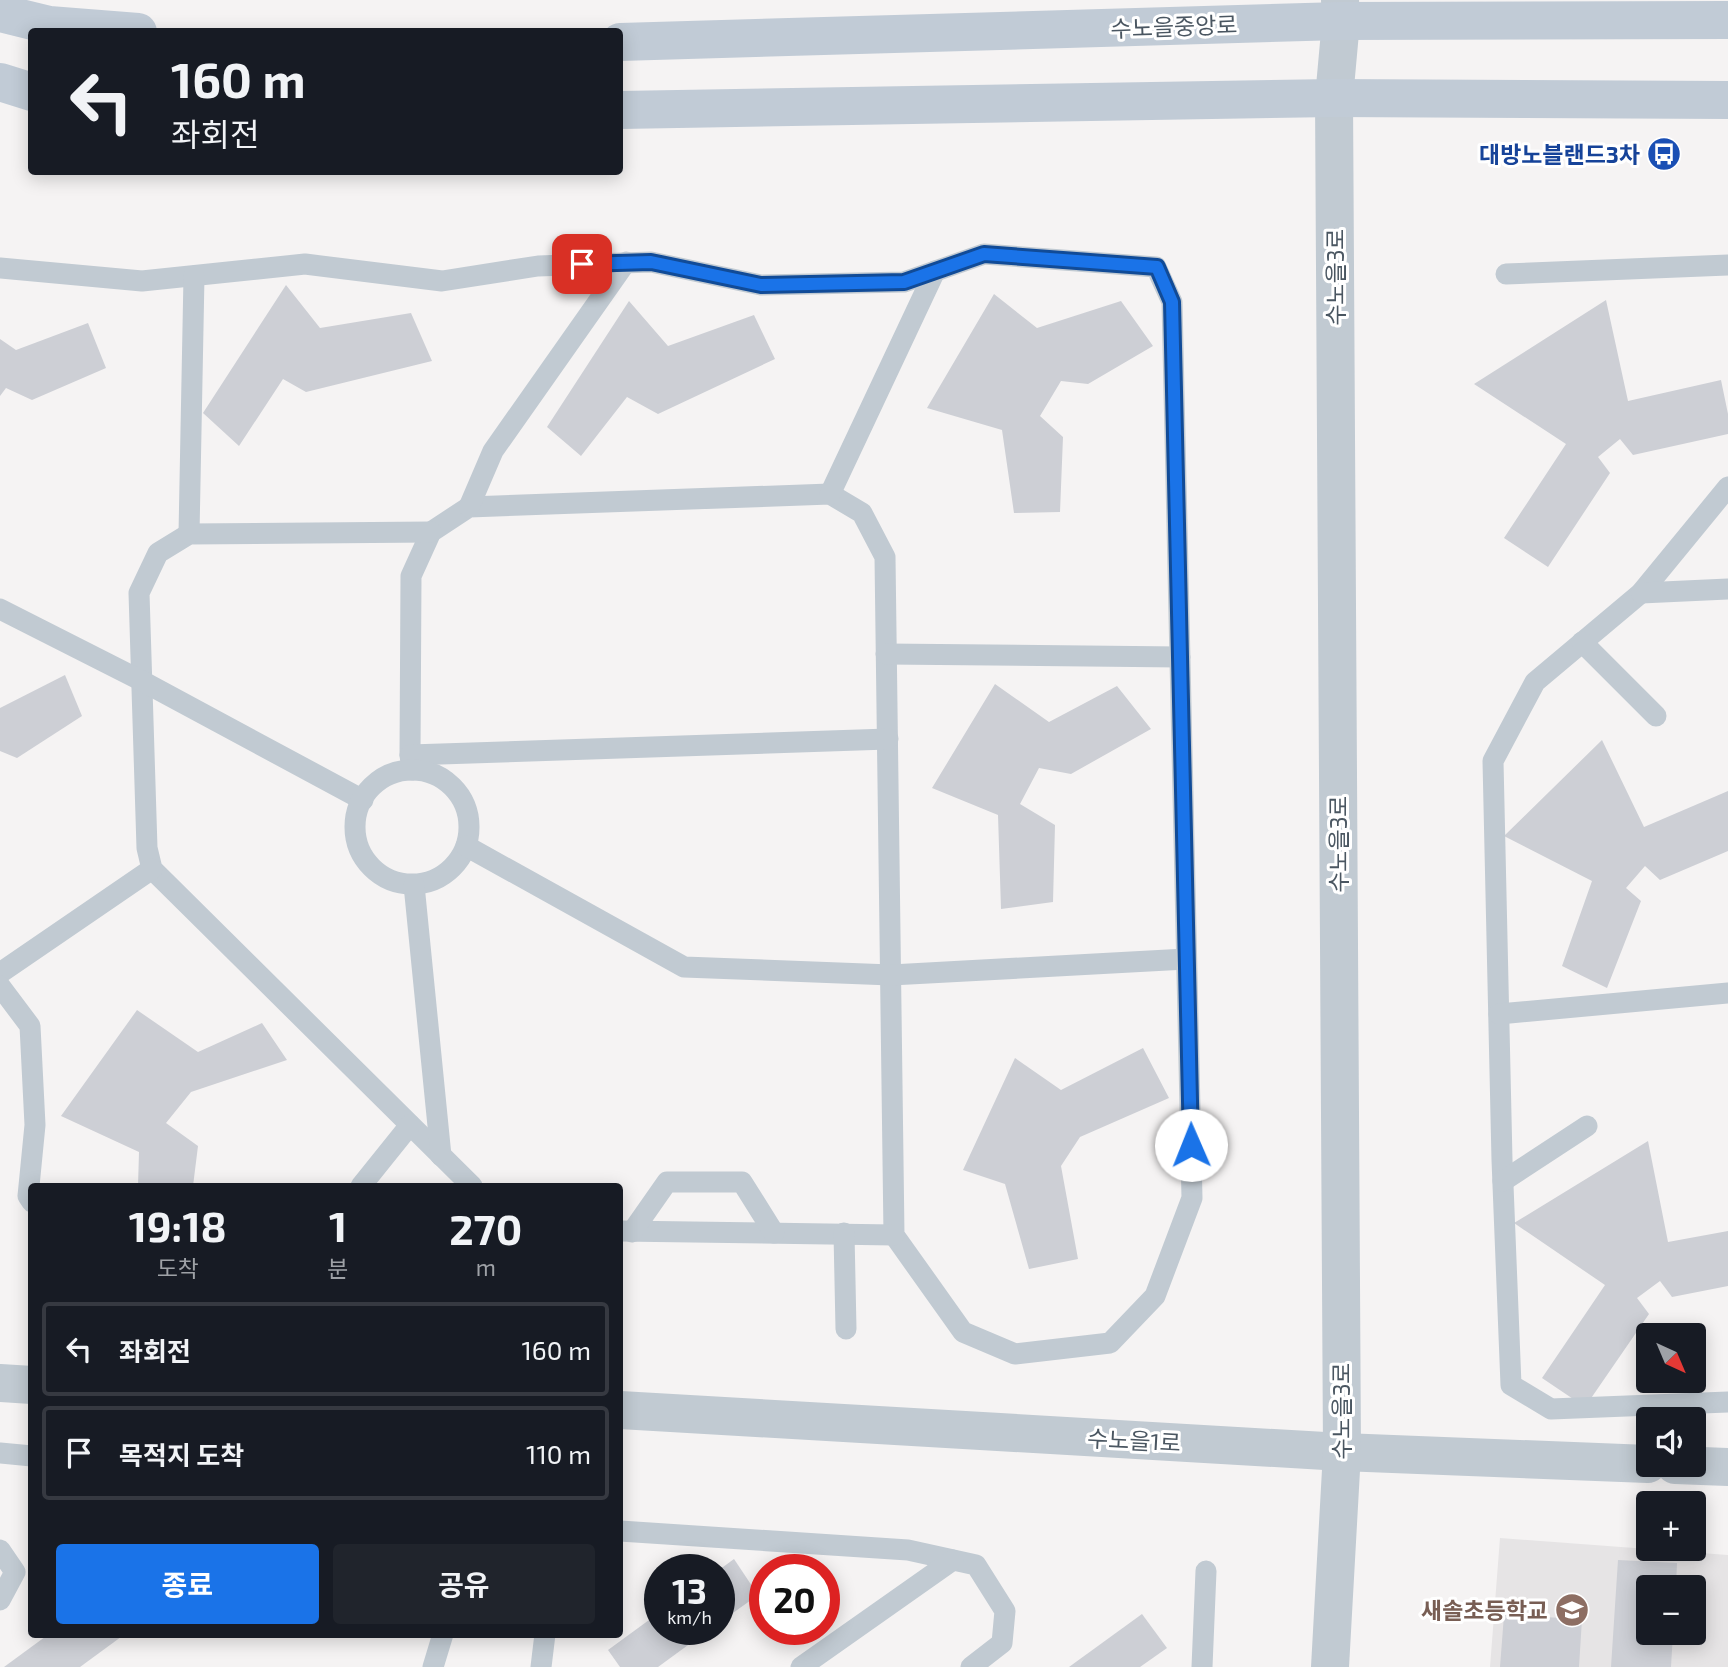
<!DOCTYPE html>
<html lang="ko">
<meta charset="utf-8">
<style>
:root{--surface:#171b24;--page:#20242c;--text:#f1f3f6;--muted:#9ea1a6;--line:#363941;--accent:#1a73e8}
body{margin:0;font-family:"Exo 2","Noto Sans KR",sans-serif;background:var(--page);color:var(--text);height:100vh;display:flex;flex-direction:column;font-size:26px;white-space:nowrap}
*{box-sizing:border-box;margin:0}
p{font-size:23px;color:var(--muted)}
.icon{flex:none;width:38px;height:38px;fill:none;stroke:currentColor;stroke-width:2;stroke-linecap:round;stroke-linejoin:round}
.map{position:relative;flex:1;overflow:hidden}
.side{position:absolute;left:28px;top:1183px;width:595px;height:455px;display:flex;flex-direction:column;background:var(--surface);border-radius:7px;box-shadow:0 4px 18px #0003}
.side>*{flex:none}
.guide{position:absolute;left:28px;top:28px;width:595px;height:147px;border-radius:7px;box-shadow:0 4px 18px #0003;background:#171b24;color:var(--text);overflow:hidden}
.needle{width:46px;rotate:136deg}
.buttons{position:absolute;left:1636px;top:1323px;display:grid;gap:14px}
.buttons a{display:grid;place-items:center;width:70px;height:70px;border-radius:7px;background:var(--surface);box-shadow:0 4px 18px #0003;font-size:35px}
.speed{position:absolute;left:644px;top:1554px;display:flex;gap:14px;font-size:35px;font-weight:700;text-align:center}
.speed>*{display:grid;place-content:center;width:91px;height:91px;border-radius:50%;background:var(--surface);box-shadow:0 4px 18px #0003;line-height:1}
.speed small{font-size:18px;font-weight:400}
.speed .limit{border:10px solid #d22;background:#fff;color:#111}
.pin{position:absolute;display:grid;place-items:center;width:60px;height:60px;color:#fff;margin:-30px;border-radius:14px;box-shadow:0 4px 10px #0006}
.me{position:absolute;width:77px;margin:-38px;rotate:359deg;stroke-linejoin:round;filter:drop-shadow(0 0 5px #0008)}
.turn{display:flex;align-items:center;gap:24px;height:147px;padding:0 28px;font-size:32px}
.turn .icon{width:91px;height:91px;stroke-width:2.5}
.turn b{display:block;font-size:49px;line-height:60px}
.eta{display:flex;justify-content:space-evenly;align-items:center;height:119px;text-align:center}
.eta b{font-size:42px;font-weight:700;line-height:49px}
.cta{display:flex;gap:14px;margin-top:auto;padding:14px 28px}
.cta a{flex:1;height:80px;border-radius:7px;background:var(--accent);color:#fff;font-size:28px;font-weight:700;line-height:80px;text-align:center}
.cta a+a{background:var(--page);color:var(--text)}
ul{padding:0;list-style:none}
li{display:flex;align-items:center;gap:21px;height:94px;margin:0 14px 10px;padding:0 14px;border:4px solid var(--line);border-radius:7px}
li div{flex:1}
li b{display:block;font-size:26px}
li em{font-style:normal}
.map>svg:first-child{display:block}
.education{fill:#e6e4e5;fill-rule:evenodd}
.building{fill:#cdcfd5}
.lines{fill:none;stroke-linecap:round;stroke-linejoin:round}
.service{stroke:#c1cad2;stroke-width:21}
.tertiary{stroke:#c1cad2;stroke-width:38}
.secondary{stroke:#c1cbd6;stroke-width:38}
.route-casing{stroke:#114b97;stroke-width:18}
.route{stroke:#1a73e8;stroke-width:12}
.labels{text-anchor:middle;dominant-baseline:central;stroke-width:6;stroke-linejoin:round;paint-order:stroke}
.street-label{font-size:23px;fill:#4a5661;stroke:#fff}
.transit-label{font-size:23px;font-weight:bold;fill:#164399;stroke:#fff;text-anchor:end}
.education-label{font-size:23px;font-weight:bold;fill:#785e54;stroke:#fff;text-anchor:end}
</style>
<div class="map">
<svg width="1728" height="1667" viewBox="0 0 1728 1667">
<rect width="100%" height="100%" fill="#f5f3f3"/>
<path class="education" d="M 1500,1538 L 1728,1555 L 1728,1667 L 1490,1667 ZM 1648,1587 L 1694,1587 L 1694,1633 L 1648,1633 Z"/>
<g class="building">
<polygon points="286,285 320,328 411,313 432,361 306,392 283,379 239,446 203,413"/>
<polygon points="994,294 1037,328 1121,301 1153,346 1088,384 1061,381 1040,416 1063,437 1060,512 1014,513 1002,430 927,408"/>
<polygon points="1606,300 1628,401 1721,380 1728,414 1728,434 1633,455 1620,439 1598,457 1610,473 1548,567 1504,538 1566,444 1474,384"/>
<polygon points="629,301 668,346 754,315 775,359 658,414 627,397 581,456 547,427"/>
<polygon points="88,323 106,368 32,400 6,388 0,396 0,339 16,350"/>
<polygon points="65,675 82,716 17,758 0,751 0,708"/>
<polygon points="995,684 1049,722 1117,686 1151,729 1071,774 1039,768 1020,804 1055,825 1053,902 1001,909 998,815 932,788"/>
<polygon points="1602,740 1644,827 1728,791 1728,851 1660,880 1645,866 1626,888 1641,901 1607,988 1562,966 1592,881 1504,836"/>
<polygon points="137,1010 198,1052 262,1023 287,1060 191,1092 166,1123 198,1146 193,1186 138,1186 139,1152 61,1116"/>
<polygon points="1143,1048 1169,1098 1080,1137 1061,1166 1078,1259 1029,1269 1005,1184 963,1170 1015,1058 1061,1090"/>
<polygon points="1648,1141 1668,1242 1728,1231 1728,1286 1672,1297 1660,1281 1637,1298 1649,1314 1585,1407 1542,1378 1605,1285 1514,1223"/>
<polygon points="734,1559 758,1595 719,1623 719,1570"/>
<polygon points="1618,1560 1677,1563 1676,1587 1648,1587 1648,1633 1673,1633 1671,1667 1611,1667"/>
<polygon points="660,1612 660,1629 710,1629 658,1667 620,1667 608,1650"/>
<polygon points="1142,1614 1167,1648 1140,1667 1069,1667"/>
<polygon points="1504,1615 1582,1619 1579,1667 1500,1667"/>
<polygon points="49,1634 125,1634 80,1667 4,1667"/>
</g>
<g class="lines">
<g class="service">
<polyline points="0,268 142,281 305,264 442,281 538,266 651,262 761,285 904,282 984,254 1156,267 1172,302 1192,1198 1155,1296 1110,1343 1015,1354 963,1332 894,1235 885,557 862,513 830,494 469,507 431,532 411,576 410,755 412,770"/>
<polyline points="1506,274 1728,265"/>
<polyline points="1728,487 1641,593 1535,682 1493,761 1502,1160 1511,1385 1551,1409 1728,1402"/>
<polyline points="830,494 935,271"/>
<polyline points="469,507 493,451 626,262"/>
<polyline points="431,532 189,534 158,553 139,593 147,848 152,869 472,1186"/>
<polyline points="189,534 194,276"/>
<polyline points="1641,593 1728,589"/>
<polyline points="0,609 142,681 363,800"/>
<polyline points="1582,642 1656,716"/>
<polyline points="886,654 1180,657"/>
<polyline points="410,755 888,739"/>
<circle cx="412" cy="827" r="57"/>
<polyline points="466,846 684,967 891,975 1186,959"/>
<polyline points="414,885 441,1156"/>
<polyline points="0,973 152,869"/>
<polyline points="0,986 30,1026 35,1125 28,1196 32,1202"/>
<polyline points="1499,1014 1728,993"/>
<polyline points="1503,1181 1587,1126"/>
<polyline points="361,1186 410,1125"/>
<polyline points="620,1231 894,1235"/>
<polyline points="632,1232 667,1182 742,1182 774,1233"/>
<polyline points="844,1233 846,1329"/>
<polyline points="0,1453 32,1456"/>
<polyline points="620,1531 908,1550 976,1565 1005,1611 1002,1643 971,1667"/>
<polyline points="0,1550 15,1572 0,1600"/>
<polyline points="433,1667 443,1634"/>
<polyline points="541,1667 545,1634"/>
<polyline points="801,1667 953,1560"/>
<polyline points="1202,1667 1206,1571"/>
</g>
<g class="tertiary">
<polyline points="0,1383 32,1385"/>
<polyline points="620,1410 1342,1452 1648,1464"/>
<polyline points="1675,1465 1728,1467"/>
<polyline points="1330,1667 1342,1452 1334,98 1341,21 1340,0"/>
</g>
<g class="secondary">
<polyline points="0,13 49,25 138,32"/>
<polyline points="620,42 1341,21 1728,20"/>
<polyline points="0,82 32,92"/>
<polyline points="620,110 1334,98 1728,100"/>
</g>
</g>
<g class="lines">
<g class="route-casing">
<polyline id="route" points="582,264 651,262 761,285 904,282 984,254 1157,267 1172,302 1191,1145"/>
</g>
<use href="#route" class="route"/>
</g>
<defs>
<g id="bus-disc" transform="scale(1.75)"><circle r="9.5" fill="#1a4fb4" stroke="#fff"/><path d="M-5-6H5V4H4V6H2V4H-2V6H-4V4H-5ZM-3.5-4V0h7V-4ZM-3.5 1.2v1.5H-2V1.2ZM2 1.2v1.5H3.5V1.2Z" fill="#fff"/></g>
<g id="school-disc" transform="scale(1.75)"><circle r="9.5" fill="#8d6e63" stroke="#fff"/><path d="M0-5L7-2L0 1L-7-2ZM-4 1L0 2.5L4 1V4Q0 6-4 4Z" fill="#fff"/></g>
</defs>
<g fill-rule="evenodd">
<use href="#bus-disc" x="1664" y="154"/>
<use href="#school-disc" x="1572" y="1610"/>
</g>
<g class="labels">
<g class="street-label">
<text transform="translate(1174 26) rotate(-2)">수노을중앙로</text>
<text transform="translate(1335 277) rotate(-90)">수노을3로</text>
<text transform="translate(1338 844) rotate(-90)">수노을3로</text>
<text transform="translate(1341 1411) rotate(-90)">수노을3로</text>
<text transform="translate(1134 1440) rotate(3)">수노을1로</text>
</g>
<g class="transit-label">
<text x="1640" y="154">대방노블랜드3차</text>
</g>
<g class="education-label">
<text x="1548" y="1610">새솔초등학교</text>
</g>
</g>
</svg>
<div class="buttons">
<a><svg class="needle" viewBox="-14 -14 28 28"><path d="M0-13l5 13h-10z" fill="#e53935"/><path d="M0 13l5-13h-10z" fill="#9ea1a6"/></svg></a>
<a><svg class="icon" aria-label="sound" viewBox="0 0 24 24"><path d="M4 9h4l5-4v14l-5-4H4zM17 9q2 3 0 6"/></svg></a>
<a>+</a>
<a>−</a>
</div>
<div class="speed"><div>13<small>km/h</small></div><div class="limit">20</div></div>
<div class="pin" style="left:582px;top:264px;background:#d93025"><svg class="icon" aria-label="arrive" viewBox="0 0 24 24"><path d="M6 21V4h12l-3 4 3 4H6"/></svg></div>
<svg class="me" style="left:1191px;top:1145px" viewBox="-20 -20 40 40"><circle r="19" fill="#fff"/><path d="M0-13L10 11 0 6-10 11z" fill="#1a73e8"/></svg>
<div class="guide">
<div class="turn"><svg class="icon" aria-label="left" viewBox="0 0 24 24"><path d="M17 20v-9H6M10 6l-5 5 5 5"/></svg><div><b>160 m</b>좌회전</div></div>
</div>
<section class="side">
<div class="eta">
<div><b>19:18</b><p>도착</p></div>
<div><b>1</b><p>분</p></div>
<div><b>270</b><p>m</p></div>
</div>
<ul>
<li><svg class="icon" aria-label="left" viewBox="0 0 24 24"><path d="M17 20v-9H6M10 6l-5 5 5 5"/></svg><div><b>좌회전</b></div><em>160 m</em></li>
<li><svg class="icon" aria-label="arrive" viewBox="0 0 24 24"><path d="M6 21V4h12l-3 4 3 4H6"/></svg><div><b>목적지 도착</b></div><em>110 m</em></li>
</ul>
<div class="cta"><a>종료</a><a>공유</a></div>
</section>
</div>
